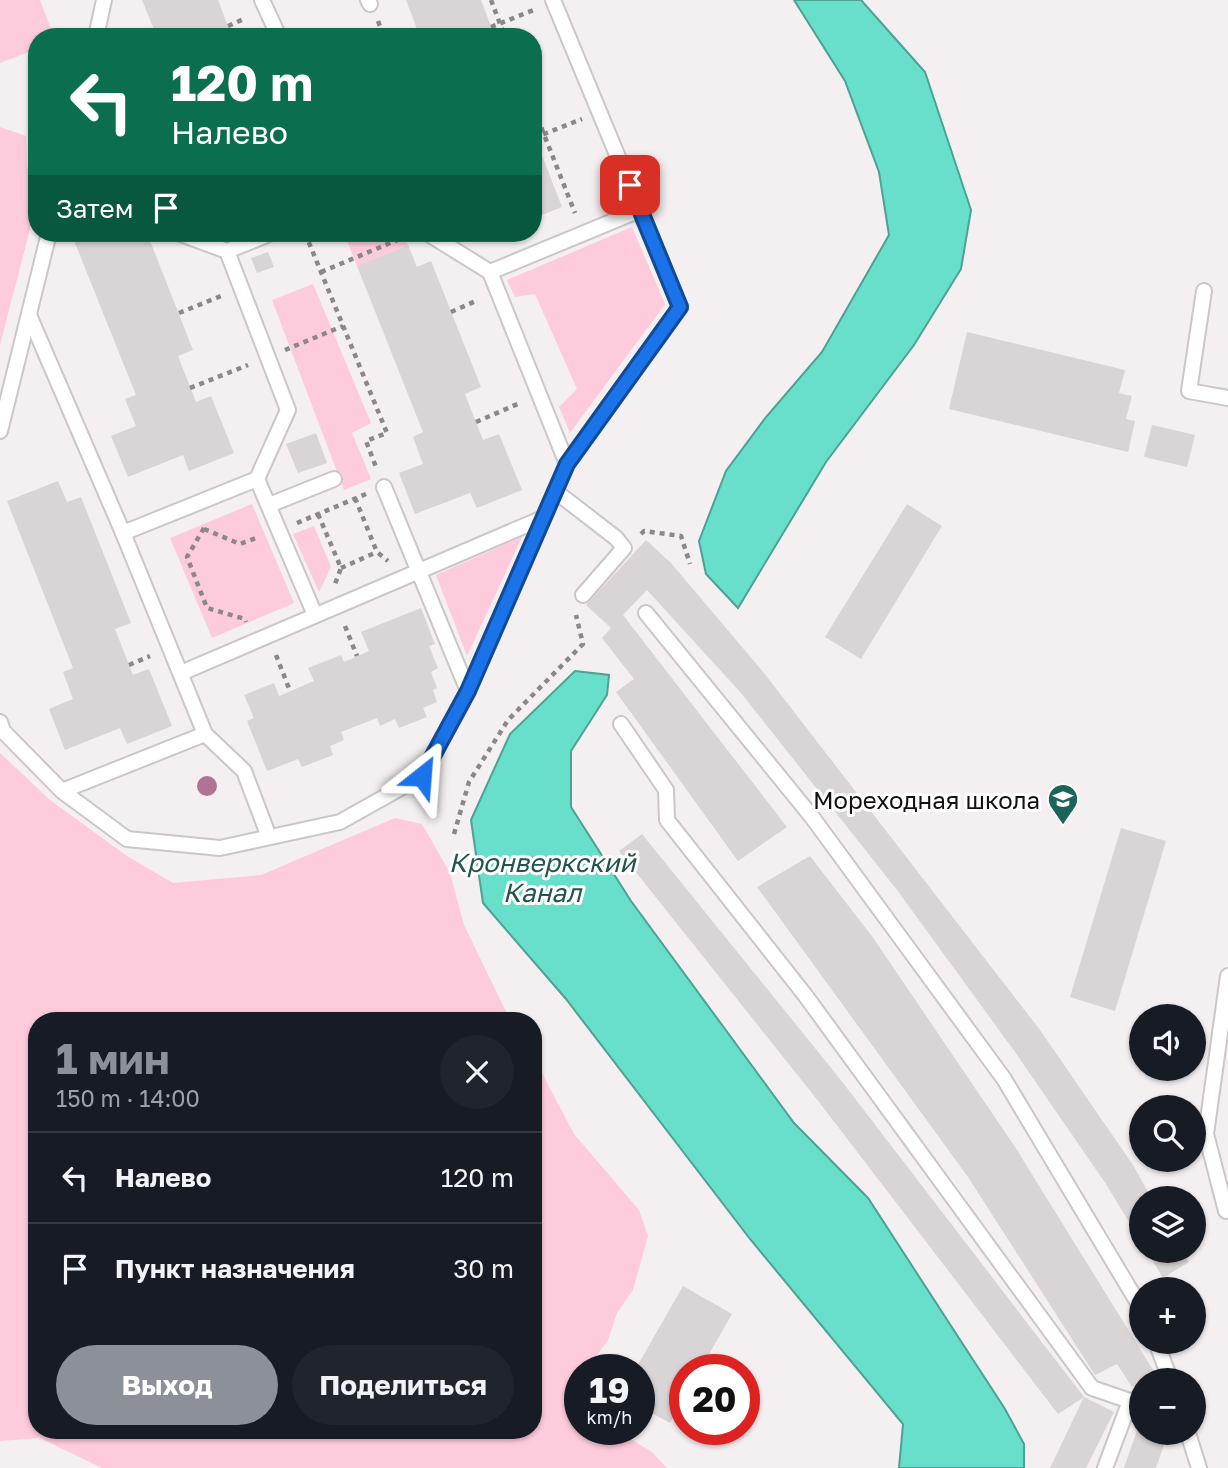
<!DOCTYPE html>
<html lang="ru">
<meta charset="utf-8">
<style>
:root{--surface:#171b24;--page:#20242c;--text:#f1f3f6;--muted:#9ea1a6;--line:#363941;--accent:#8c9099}
body{margin:0;font-family:"Golos Text",sans-serif;background:var(--page);color:var(--text);height:100vh;display:flex;flex-direction:column;font-size:26px;white-space:nowrap}
*{box-sizing:border-box;margin:0}
p{font-size:23px;color:var(--muted)}
.icon{flex:none;width:38px;height:38px;fill:none;stroke:currentColor;stroke-width:2;stroke-linecap:round;stroke-linejoin:round}
.map{position:relative;flex:1;overflow:hidden}
.side{position:absolute;left:28px;top:1012px;width:514px;height:427px;display:flex;flex-direction:column;background:var(--surface);border-radius:28px;box-shadow:0 2px 5px #0004}
.side>*{flex:none}
.guide{position:absolute;left:28px;top:28px;width:514px;height:214px;border-radius:28px;box-shadow:0 2px 5px #0004;background:#0b6e4f;color:#fff;overflow:hidden}
.fabs{position:absolute;left:1129px;top:1004px;display:grid;gap:14px}
.fabs a{display:grid;place-items:center;width:77px;height:77px;border-radius:50%;background:var(--surface);box-shadow:0 2px 5px #0004;font-size:35px}
.speed{position:absolute;left:564px;top:1354px;display:flex;gap:14px;font-size:35px;font-weight:700;text-align:center}
.speed>*{display:grid;place-content:center;width:91px;height:91px;border-radius:50%;background:var(--surface);box-shadow:0 2px 5px #0004;line-height:1}
.speed small{font-size:18px;font-weight:400}
.speed .limit{border:10px solid #d22;background:#fff;color:#111}
.pin{position:absolute;display:grid;place-items:center;width:60px;height:60px;color:#fff;margin:-30px;border-radius:14px;box-shadow:0 4px 10px #0006}
.me{position:absolute;width:77px;margin:-38px;rotate:28deg;stroke-linejoin:round;filter:drop-shadow(0 0 5px #0008)}
.turn{display:flex;align-items:center;gap:24px;height:147px;padding:0 28px;font-size:32px}
.turn .icon{width:91px;height:91px;stroke-width:2.5}
.turn b{display:block;font-size:49px;line-height:60px}
.then{display:flex;align-items:center;height:66px;padding:0 28px;background:#0003;gap:14px;font-size:26px}
.round{display:grid;place-items:center;flex:none;width:74px;height:74px;border-radius:37px;background:var(--page)}
.headline{display:flex;align-items:center;justify-content:space-between;height:119px;padding:0 28px}
h1{font-size:42px;font-weight:700;line-height:52px;color:var(--accent)}
.action{display:flex;gap:14px;margin-top:auto;padding:14px 28px}
.action a{flex:1;height:80px;border-radius:42px;background:var(--accent);color:#fff;font-size:28px;font-weight:700;line-height:80px;text-align:center}
.action a+a{background:var(--page);color:var(--text)}
ul{padding:0;list-style:none}
li{display:flex;align-items:center;gap:21px;height:91px;padding:0 28px;border-top:2px solid var(--line)}
li div{flex:1}
li b{display:block;font-size:26px}
li em{font-style:normal}
.map>svg:first-child{display:block}
.green{fill:#fecbdc}
.water{fill:#67dfcb;stroke:#4ea193;stroke-width:2}
.building{fill:#d9d4d5}
.lines{fill:none;stroke-linecap:round;stroke-linejoin:round}
.lane-casing{stroke:#cbc6c7;stroke-width:18}
.path{stroke:#8b8889;stroke-width:4.5;stroke-dasharray:5 5;stroke-linecap:butt}
.lane{stroke:#fff;stroke-width:14}
.tree{fill:#b07492}
.route-casing{stroke:#114b97;stroke-width:18}
.route{stroke:#1a73e8;stroke-width:12}
.labels{text-anchor:middle;dominant-baseline:central;stroke-width:6;stroke-linejoin:round;paint-order:stroke}
.poi-label{font-size:24px;fill:#121010;stroke:#fffefe;text-anchor:end}
.water-label{font-size:26px;font-style:italic;fill:#22554d;stroke:#fffefe}
</style>
<div class="map">
<svg width="1228" height="1468" viewBox="0 0 1228 1468">
<rect width="100%" height="100%" fill="#f4eff1"/>
<g class="green">
<polygon points="0,0 40,0 54,37 37,37 37,49 0,63"/>
<polygon points="0,127 26,136 27,167 37,177 37,202 0,345"/>
<polygon points="632,227 665,304 570,433 559,407 577,389 535,294 515,297 507,280"/>
<polygon points="344,233 403,233 408,245 357,266"/>
<polygon points="313,284 371,423 352,433 371,479 344,490 272,300"/>
<polygon points="252,504 294,603 212,638 170,538"/>
<polygon points="314,526 331,567 319,592 293,534"/>
<polygon points="522,537 467,656 436,575"/>
<polygon points="0,753 50,800 127,856 173,883 261,875 395,818 422,824 450,873 464,925 510,1020 37,1020 37,1430 534,1430 534,1058 574,1134 639,1210 648,1236 633,1290 617,1313 608,1340 592,1362 593,1370 579,1370 579,1430 623,1430 629,1438 652,1452 667,1468 102,1468 40,1438 0,1441"/>
</g>
<g class="water">
<polygon points="794,0 861,0 925,72 971,210 961,269 914,345 826,462 738,608 706,574 699,541 726,471 766,417 822,352 889,235 879,172 845,81"/>
<polygon points="575,671 609,675 607,695 571,751 571,807 631,901 794,1123 868,1198 1005,1409 1024,1444 1024,1468 899,1468 903,1424 750,1239 566,999 483,903 471,820 510,734"/>
</g>
<g class="building">
<polygon points="142,0 218,0 232,37 157,37"/>
<polygon points="406,0 481,0 495,37 420,37"/>
<polygon points="540,150 562,207 534,218 534,152"/>
<polygon points="71,233 147,233 193,350 178,356 196,402 211,396 234,453 189,471 183,455 128,477 111,436 136,426 125,399 136,395"/>
<polygon points="408,245 417,267 431,261 481,387 465,394 483,440 499,434 522,490 477,508 470,493 415,514 399,473 423,464 413,437 423,432 357,266"/>
<polygon points="268,252 274,267 257,273 251,258"/>
<polygon points="967,332 1125,370 1119,393 1132,396 1126,419 1135,421 1128,452 949,409"/>
<polygon points="1152,425 1195,435 1187,467 1144,457"/>
<polygon points="316,433 327,463 298,473 286,444"/>
<polygon points="58,481 67,502 81,497 131,623 115,629 129,665 133,675 149,669 172,726 127,744 120,728 65,750 49,709 73,699 63,672 73,668 7,501"/>
<polygon points="907,504 942,526 861,659 825,637"/>
<polygon points="646,540 671,563 764,673 1040,1030 1133,1165 1152,1199 1141,1199 1141,1242 1106,1184 1015,1052 897,890 741,693 647,590 623,615 787,827 738,861 616,692 634,679 602,638 611,628 586,605"/>
<polygon points="421,608 435,644 429,646 438,668 431,672 437,688 433,690 437,702 423,708 427,717 399,728 395,719 380,726 377,718 341,732 344,740 330,746 333,755 302,767 298,759 267,771 247,721 254,718 244,695 274,683 279,696 314,681 308,668 341,655 344,662 369,651 361,632"/>
<polygon points="1121,828 1166,841 1115,1011 1070,997"/>
<polygon points="642,834 840,1079 1084,1397 1058,1414 819,1102 619,851"/>
<polygon points="810,856 874,939 1015,1147 1155,1373 1132,1387 1117,1364 1095,1375 968,1177 757,887"/>
<polygon points="1147,1251 1182,1251 1189,1262 1163,1278"/>
<polygon points="683,1286 732,1314 700,1370 684,1370 684,1397 670,1423 639,1406 639,1370 635,1370"/>
<polygon points="1084,1397 1114,1412 1086,1468 1050,1468"/>
<polygon points="1141,1419 1141,1433 1168,1433 1156,1468 1124,1468"/>
</g>
<g class="lines">
<g class="lane-casing">
<g id="lane">
<polyline points="262,0 279,37"/>
<polyline points="368,0 370,4"/>
<polyline points="96,37 104,0"/>
<polyline points="178,233 227,251 272,233"/>
<polyline points="427,233 490,272 640,210"/>
<polyline points="490,272 567,464"/>
<polyline points="1204,291 1189,391 1228,398"/>
<polyline points="29,315 123,533 205,734 244,771 269,837"/>
<polyline points="0,431 49,233"/>
<polyline points="257,479 315,615"/>
<polyline points="384,487 468,691"/>
<polyline points="555,491 616,538 624,548 583,595"/>
<polyline points="269,505 334,479"/>
<polyline points="123,533 257,479 288,410 227,251"/>
<polyline points="646,613 812,817 1004,1079 1141,1308"/>
<polyline points="181,673 543,518"/>
<polyline points="0,722 3,731 62,791 127,839 220,848 340,822 422,776 468,691 567,464 680,307 553,0"/>
<polyline points="621,724 666,790 667,820 805,995 1092,1388 1130,1401"/>
<polyline points="62,791 205,734"/>
<polyline points="1226,1211 1206,1134 1228,976"/>
<polyline points="1156,1342 1171,1381"/>
<polyline points="1188,1433 1199,1468"/>
<polyline points="1105,1468 1130,1401 1141,1400"/>
</g>
</g>
<g class="path">
<polyline points="491,0 505,37"/>
<polyline points="378,21 384,37"/>
<polyline points="228,26 246,18"/>
<polyline points="491,27 536,9"/>
<polyline points="534,109 575,213"/>
<polyline points="534,138 582,119"/>
<polyline points="305,233 387,433 366,441 376,467"/>
<polyline points="321,272 407,236"/>
<polyline points="451,312 478,300"/>
<polyline points="179,313 221,296"/>
<polyline points="285,350 343,326"/>
<polyline points="190,388 248,365"/>
<polyline points="476,422 520,403"/>
<polyline points="355,498 377,552 388,561"/>
<polyline points="318,514 341,568 335,584"/>
<polyline points="297,523 366,494"/>
<polyline points="204,528 187,557 207,608 245,619 246,622"/>
<polyline points="204,529 240,544 259,537"/>
<polyline points="641,534 644,531 681,536 690,564"/>
<polyline points="341,568 377,552"/>
<polyline points="345,626 357,656"/>
<polyline points="276,655 290,691"/>
<polyline points="129,665 150,656"/>
<polyline points="454,834 469,782 508,720 583,644 576,615"/>
</g>
<use href="#lane" class="lane"/>
</g>
<circle class="tree" cx="207" cy="786" r="10"/>
<g class="lines">
<g class="route-casing">
<polyline id="route" points="422,776 468,691 567,464 680,307 630,185"/>
</g>
<use href="#route" class="route"/>
</g>
<defs>
<g id="university-pin" transform="scale(1.575)"><path d="M0 17L-7.5 6A9.5 9.5 0 1 1 7.5 6Z" fill="#1c6459" stroke="#fffefe"/><path d="M0-5L7-2L0 1L-7-2ZM-4 1L0 2.5L4 1V4Q0 6-4 4Z" fill="#fff"/></g>
</defs>
<g fill-rule="evenodd">
<use href="#university-pin" x="1063" y="799"/>
</g>
<g class="labels">
<g class="poi-label">
<text x="1040" y="799">Мореходная школа</text>
</g>
<g class="water-label">
<text x="542" y="862">Кронверкский<tspan x="542" dy="30">Канал</tspan></text>
</g>
</g>
</svg>
<div class="fabs">
<a><svg class="icon" aria-label="sound" viewBox="0 0 24 24"><path d="M4 9h4l5-4v14l-5-4H4zM17 9q2 3 0 6"/></svg></a>
<a><svg class="icon" aria-label="search" viewBox="0 0 24 24"><circle cx="10" cy="10" r="6"/><path d="M15 15l6 6"/></svg></a>
<a><svg class="icon" aria-label="layers" viewBox="0 0 24 24"><path d="M12 4l9 5-9 5-9-5zM3 14l9 5 9-5"/></svg></a>
<a>+</a>
<a>−</a>
</div>
<div class="speed"><div>19<small>km/h</small></div><div class="limit">20</div></div>
<div class="pin" style="left:630px;top:185px;background:#d93025"><svg class="icon" aria-label="arrive" viewBox="0 0 24 24"><path d="M6 21V4h12l-3 4 3 4H6"/></svg></div>
<svg class="me" style="left:422px;top:776px" viewBox="-20 -20 40 40"><path d="M0-17L14 15 0 8-14 15z" fill="#1a73e8" stroke="#fff" stroke-width="4"/></svg>
<div class="guide">
<div class="turn"><svg class="icon" aria-label="left" viewBox="0 0 24 24"><path d="M17 20v-9H6M10 6l-5 5 5 5"/></svg><div><b>120 m</b>Налево</div></div>
<div class="then">Затем<svg class="icon" aria-label="arrive" viewBox="0 0 24 24"><path d="M6 21V4h12l-3 4 3 4H6"/></svg></div>
</div>
<section class="side">
<div class="headline"><div><h1>1 мин</h1><p>150 m · 14:00</p></div><a class="round"><svg class="icon" aria-label="close" viewBox="0 0 24 24"><path d="M6 6l12 12M18 6L6 18"/></svg></a></div>
<ul>
<li><svg class="icon" aria-label="left" viewBox="0 0 24 24"><path d="M17 20v-9H6M10 6l-5 5 5 5"/></svg><div><b>Налево</b></div><em>120 m</em></li>
<li><svg class="icon" aria-label="arrive" viewBox="0 0 24 24"><path d="M6 21V4h12l-3 4 3 4H6"/></svg><div><b>Пункт назначения</b></div><em>30 m</em></li>
</ul>
<div class="action"><a>Выход</a><a>Поделиться</a></div>
</section>
</div>
